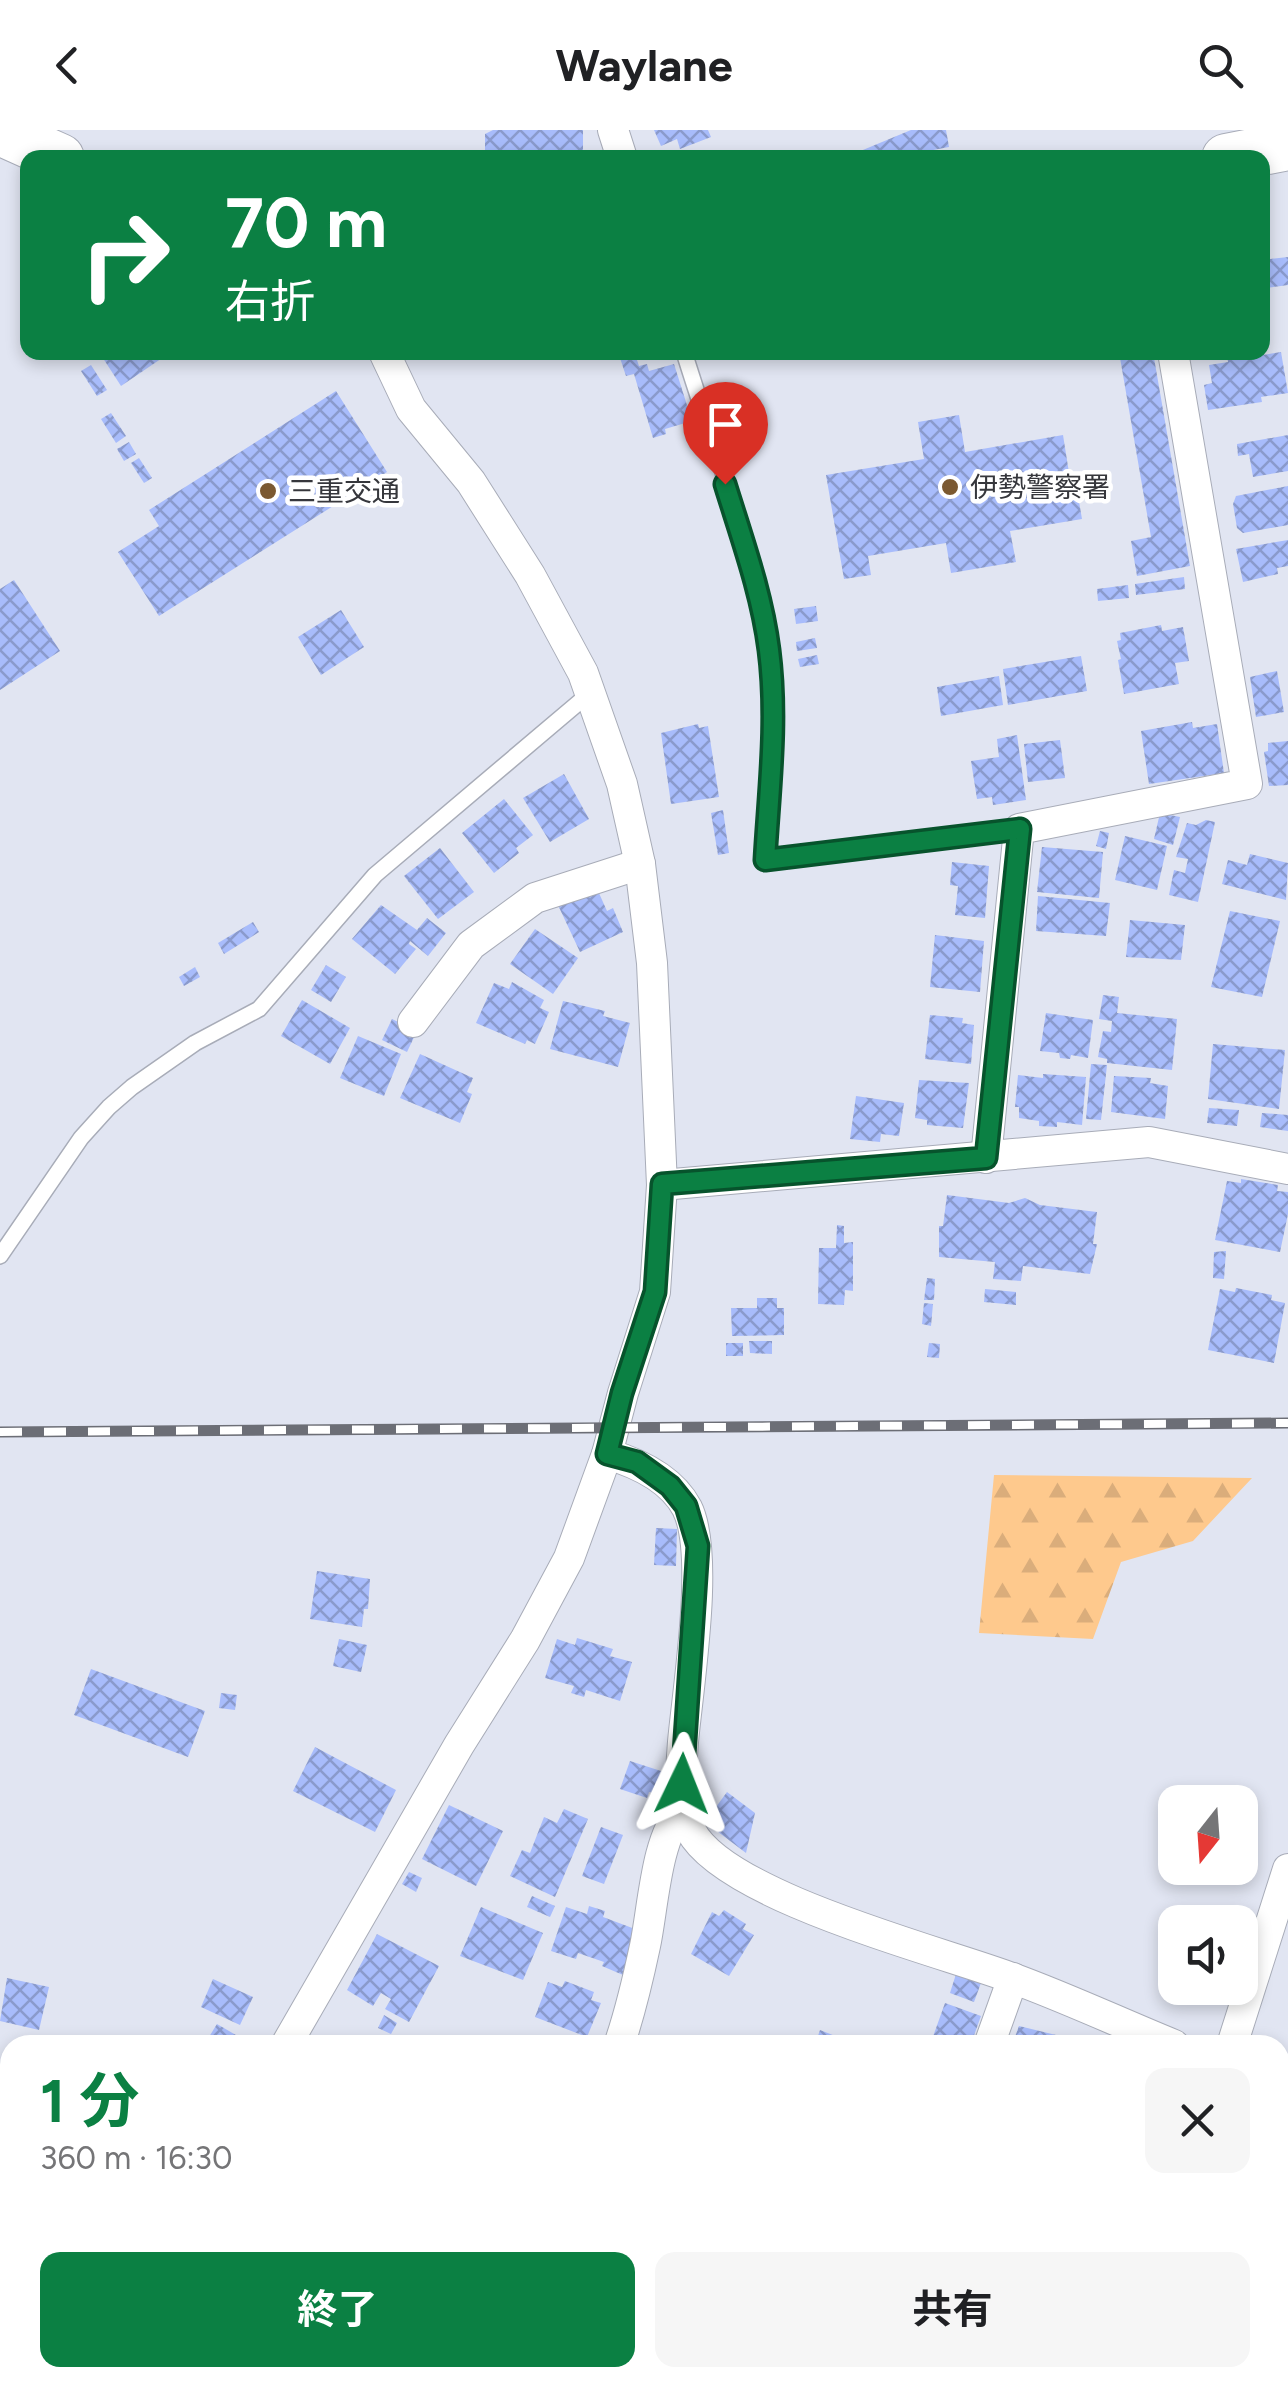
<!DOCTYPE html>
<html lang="ja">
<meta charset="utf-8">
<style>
:root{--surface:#fff;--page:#f6f6f6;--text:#202124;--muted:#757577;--accent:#0b8043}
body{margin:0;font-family:Figtree,"Noto Sans JP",sans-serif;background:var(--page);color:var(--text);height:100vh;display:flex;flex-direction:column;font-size:38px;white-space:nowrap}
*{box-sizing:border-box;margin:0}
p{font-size:32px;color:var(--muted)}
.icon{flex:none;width:55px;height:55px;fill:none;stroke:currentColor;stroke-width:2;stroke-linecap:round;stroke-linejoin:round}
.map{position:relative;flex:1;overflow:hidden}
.panel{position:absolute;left:0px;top:1905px;width:1290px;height:352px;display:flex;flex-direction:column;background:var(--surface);border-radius:30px 30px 0 0;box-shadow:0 5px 15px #0003}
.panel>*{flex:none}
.guide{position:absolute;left:20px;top:20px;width:1250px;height:210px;border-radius:20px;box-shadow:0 5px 15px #0003;background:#0b8043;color:#fff;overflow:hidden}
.needle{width:65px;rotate:197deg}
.fabs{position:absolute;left:1158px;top:1655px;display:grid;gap:20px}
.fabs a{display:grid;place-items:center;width:100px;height:100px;border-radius:20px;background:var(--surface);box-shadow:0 5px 15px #0003;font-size:50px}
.pin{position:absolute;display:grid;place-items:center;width:85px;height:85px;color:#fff;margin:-102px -42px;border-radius:50% 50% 50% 0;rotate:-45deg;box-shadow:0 0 10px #0007}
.pin .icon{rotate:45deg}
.me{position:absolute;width:110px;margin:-55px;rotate:2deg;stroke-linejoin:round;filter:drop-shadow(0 0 8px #0008)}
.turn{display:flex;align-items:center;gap:35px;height:210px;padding:0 40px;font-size:45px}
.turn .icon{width:130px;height:130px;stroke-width:2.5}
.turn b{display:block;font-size:70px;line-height:85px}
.round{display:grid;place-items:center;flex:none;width:105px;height:105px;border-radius:20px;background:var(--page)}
.summary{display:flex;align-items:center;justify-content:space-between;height:170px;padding:0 40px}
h1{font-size:60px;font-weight:700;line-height:75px;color:var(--accent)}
.cta{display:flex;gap:20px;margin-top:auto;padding:20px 40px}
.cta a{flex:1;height:115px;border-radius:20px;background:var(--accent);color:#fff;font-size:40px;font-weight:700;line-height:115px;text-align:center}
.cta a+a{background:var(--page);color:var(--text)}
header{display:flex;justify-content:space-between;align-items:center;height:130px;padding:0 40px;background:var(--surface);font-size:45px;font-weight:700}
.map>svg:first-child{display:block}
.forest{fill:url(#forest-firs)}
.building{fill:url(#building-cross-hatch)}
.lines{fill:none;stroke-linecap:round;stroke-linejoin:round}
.service-casing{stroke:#a8acb8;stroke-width:18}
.minor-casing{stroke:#a8acb8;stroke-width:32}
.primary-casing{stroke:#a8acb8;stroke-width:50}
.service{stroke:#fff;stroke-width:15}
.minor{stroke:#fff;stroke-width:30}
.primary{stroke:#fff;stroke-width:48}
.rail-casing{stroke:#6c6e76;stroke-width:11}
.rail{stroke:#fff;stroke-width:8;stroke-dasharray:22;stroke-linecap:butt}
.route-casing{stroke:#07532c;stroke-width:25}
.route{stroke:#0b8043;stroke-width:18}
.poi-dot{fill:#7b5931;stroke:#fff;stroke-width:4}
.labels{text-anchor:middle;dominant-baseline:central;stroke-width:9;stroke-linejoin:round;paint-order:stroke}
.poi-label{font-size:28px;fill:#36373c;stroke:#fff;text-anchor:start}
</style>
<header><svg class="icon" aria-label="back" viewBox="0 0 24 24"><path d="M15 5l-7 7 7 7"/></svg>Waylane<svg class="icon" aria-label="search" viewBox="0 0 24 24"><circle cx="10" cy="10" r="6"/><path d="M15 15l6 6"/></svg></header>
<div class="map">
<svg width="1288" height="2256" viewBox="0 0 1288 2256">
<defs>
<pattern id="forest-firs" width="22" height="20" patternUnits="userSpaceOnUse" patternTransform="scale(2.5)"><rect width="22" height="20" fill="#fec98d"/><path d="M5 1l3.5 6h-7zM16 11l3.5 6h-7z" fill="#daad7b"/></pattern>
<pattern id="building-cross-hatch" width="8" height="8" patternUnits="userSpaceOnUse" patternTransform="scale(2.5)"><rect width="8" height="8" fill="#a8bcfb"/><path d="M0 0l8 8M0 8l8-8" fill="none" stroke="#8a9acc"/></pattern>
</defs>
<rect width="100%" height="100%" fill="#e1e5f2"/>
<polygon class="forest" points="994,1345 1252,1348 1193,1411 1121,1432 1093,1509 979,1503"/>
<g class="building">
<polygon points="493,0 583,0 583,23 485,28 485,4"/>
<polygon points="654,0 708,0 711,7 680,19 677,9 661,16"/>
<polygon points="911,0 946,0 949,17 892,28 859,28 858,22"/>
<polygon points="1288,127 1288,155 1266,158 1262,130"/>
<polygon points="99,222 171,222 121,256"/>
<polygon points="1119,222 1153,222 1190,436 1137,446 1131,411 1151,407"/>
<polygon points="1226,222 1243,222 1244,228 1281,222 1288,263 1261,267 1262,272 1208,280 1204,255 1212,253 1209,235 1228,232"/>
<polygon points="635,224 639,236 647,234 649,241 674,234 692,291 665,299 666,304 653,308 634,244 626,246 620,228"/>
<polygon points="91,235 107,260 97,266 81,241"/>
<polygon points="336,261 387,342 159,486 118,422 159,396 149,380"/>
<polygon points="111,283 126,306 116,313 101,289"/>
<polygon points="959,285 965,322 1063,305 1070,349 1075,348 1082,389 1010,401 1016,432 951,443 946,413 868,426 871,445 844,449 826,345 924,329 918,292"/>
<polygon points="1288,305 1288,341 1253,347 1249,324 1238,326 1237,314"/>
<polygon points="129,312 136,324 124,331 117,319"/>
<polygon points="139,328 152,348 144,353 131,333"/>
<polygon points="1288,356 1288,395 1243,403 1237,398 1233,374 1236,366"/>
<polygon points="1288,410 1288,436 1277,438 1278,444 1243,452 1236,419"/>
<polygon points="1184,447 1185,459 1136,465 1135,454"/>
<polygon points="14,450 60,521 0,560 0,459"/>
<polygon points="1128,455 1129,468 1098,471 1097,459"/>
<polygon points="816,476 818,491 796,494 794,479"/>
<polygon points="341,480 364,517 321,545 298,507"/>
<polygon points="1161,495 1162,501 1183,497 1189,531 1175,533 1179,554 1124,564 1118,530 1121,529 1117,511 1121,510 1120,503"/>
<polygon points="815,508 817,518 797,521 796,512"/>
<polygon points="817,525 819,534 800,537 798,529"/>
<polygon points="1081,526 1087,561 1008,575 1003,539"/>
<polygon points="1277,541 1284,582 1256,587 1250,547"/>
<polygon points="999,546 1003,575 941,586 937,557"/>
<polygon points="1192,592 1193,598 1217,594 1224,643 1149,654 1141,601"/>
<polygon points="698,594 699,598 708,596 719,667 671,674 661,603"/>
<polygon points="1017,605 1026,670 993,675 992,667 977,669 971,631 999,627 997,609"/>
<polygon points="1060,610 1065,648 1028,652 1024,614"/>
<polygon points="1288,611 1288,655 1269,656 1264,622 1268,621 1268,613"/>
<polygon points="564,644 589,689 550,712 523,668"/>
<polygon points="504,669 533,705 516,718 519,723 494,743 462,703"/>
<polygon points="723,680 729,723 718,725 711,683"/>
<polygon points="1160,683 1180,687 1173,715 1154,709"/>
<polygon points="1206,690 1215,692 1198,772 1169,765 1174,740 1185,743 1188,729 1176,727 1187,693 1196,695"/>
<polygon points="1100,701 1109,703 1106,719 1096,716"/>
<polygon points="1125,706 1167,716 1157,760 1115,750"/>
<polygon points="1042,717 1103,722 1099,768 1037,762"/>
<polygon points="440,718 474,762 438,789 404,746"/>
<polygon points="1250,724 1288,733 1286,770 1222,754 1228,730 1247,735"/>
<polygon points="952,732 989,736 985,788 955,785 958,756 950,755"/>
<polygon points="594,752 607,781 613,778 623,802 580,822 557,773"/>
<polygon points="1038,766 1110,773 1106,806 1036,801"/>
<polygon points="381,775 417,800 427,788 446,803 428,826 410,811 409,814 416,819 395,844 352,809"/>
<polygon points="1230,781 1280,791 1262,867 1211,857"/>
<polygon points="1130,790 1185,795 1181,830 1126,827"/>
<polygon points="253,792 259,802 224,824 218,813"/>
<polygon points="535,799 578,828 553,864 510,834"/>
<polygon points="935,805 984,811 980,862 930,857"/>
<polygon points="326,835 346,847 331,872 311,860"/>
<polygon points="195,837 200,847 184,856 179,847"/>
<polygon points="512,852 544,870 540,878 549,882 535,914 527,910 525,914 476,893 494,853 509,859"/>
<polygon points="1103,865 1119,867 1117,883 1177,889 1172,940 1107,933 1107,929 1098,927 1103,901 1111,902 1112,891 1099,889"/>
<polygon points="302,870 350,898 330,934 281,906"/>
<polygon points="563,871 605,881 603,886 630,893 618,937 550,919"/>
<polygon points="1046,883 1093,890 1088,928 1071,925 1070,929 1060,928 1059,923 1040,921"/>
<polygon points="930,885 963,888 962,893 974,895 971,934 925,929"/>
<polygon points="392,889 417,901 407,922 382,910"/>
<polygon points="358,906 401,924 384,966 340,948"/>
<polygon points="1213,914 1285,920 1279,979 1208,969"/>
<polygon points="420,924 473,948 467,962 472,964 460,993 400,968"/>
<polygon points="1091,934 1107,935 1101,990 1086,989"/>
<polygon points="1043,944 1086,947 1082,995 1057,992 1057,997 1039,996 1039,991 1019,988 1019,977 1015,977 1018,945 1043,948"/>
<polygon points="1114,946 1151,948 1150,953 1168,956 1165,989 1111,982"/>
<polygon points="919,950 969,953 963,998 927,995 927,990 915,988"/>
<polygon points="856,966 904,973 899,1006 881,1004 880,1012 850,1009"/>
<polygon points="1209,978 1239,980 1237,996 1207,993"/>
<polygon points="1262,983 1288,985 1288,1001 1260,997"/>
<polygon points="1241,1049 1278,1055 1277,1061 1288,1062 1288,1084 1280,1122 1215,1110 1227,1051 1241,1053"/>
<polygon points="947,1065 1009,1073 1025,1068 1040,1075 1097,1082 1093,1114 1097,1114 1090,1144 1023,1136 1021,1151 993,1149 995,1132 939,1127 939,1096 943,1096"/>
<polygon points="837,1095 844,1096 844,1113 853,1112 853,1161 845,1160 844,1175 818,1174 819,1118 836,1118"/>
<polygon points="1226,1121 1224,1149 1213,1148 1214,1122"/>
<polygon points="927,1148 935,1149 934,1170 924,1170"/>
<polygon points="1236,1158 1272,1165 1271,1170 1285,1173 1274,1233 1208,1220 1220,1159 1235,1162"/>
<polygon points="985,1159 1016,1162 1016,1175 984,1172"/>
<polygon points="757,1168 777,1168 777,1178 784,1178 784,1205 732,1206 731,1178 757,1178"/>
<polygon points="924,1173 933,1174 931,1196 922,1194"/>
<polygon points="749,1211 772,1211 772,1224 750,1223"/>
<rect x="726" y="1213" width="17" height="13"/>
<polygon points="929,1213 940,1214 939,1228 927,1227"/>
<polygon points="656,1398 677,1399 676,1436 654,1435"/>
<polygon points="317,1441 370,1449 368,1479 364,1479 362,1497 310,1489"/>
<polygon points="577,1508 613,1519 610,1526 632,1532 620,1571 586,1560 584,1567 571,1563 574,1556 545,1548 557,1509 575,1515"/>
<polygon points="339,1509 367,1515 361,1542 333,1536"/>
<polygon points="91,1539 205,1581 188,1627 74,1585"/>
<polygon points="221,1563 237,1565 235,1580 219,1578"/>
<polygon points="315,1617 396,1660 375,1702 293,1661"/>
<polygon points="630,1631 661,1641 654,1663 649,1662 647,1668 620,1659"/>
<polygon points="727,1662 755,1683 746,1723 705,1692"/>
<polygon points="449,1675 503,1701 476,1756 422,1729"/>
<polygon points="564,1679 588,1689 555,1767 510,1746 522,1720 530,1723 544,1687 557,1693"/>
<polygon points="601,1697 623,1705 604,1754 582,1746"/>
<polygon points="409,1742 422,1748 416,1762 402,1754"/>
<polygon points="532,1766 555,1776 550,1787 527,1777"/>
<polygon points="589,1776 605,1781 603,1787 635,1799 623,1845 602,1836 604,1832 578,1823 576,1829 551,1821 566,1777 587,1784"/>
<polygon points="481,1777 543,1803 523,1850 460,1826"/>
<polygon points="724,1780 746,1794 743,1799 754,1805 729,1846 691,1824 712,1782 719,1786"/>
<polygon points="377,1804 439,1836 409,1892 385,1879 391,1869 381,1863 373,1876 347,1860"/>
<polygon points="956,1844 981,1853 974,1872 950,1863"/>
<polygon points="7,1848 49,1857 39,1900 0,1891"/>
<polygon points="213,1849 253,1867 240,1895 201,1877"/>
<polygon points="565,1851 594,1862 591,1870 601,1873 587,1907 535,1887 548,1852 562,1857"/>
<polygon points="945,1873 981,1886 972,1911 969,1910 967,1915 930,1915"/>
<polygon points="384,1885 397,1893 391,1904 378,1898"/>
<polygon points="217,1894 253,1915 204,1915"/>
<polygon points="1019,1896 1056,1905 1052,1915 1012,1915"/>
<polygon points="820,1900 858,1915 815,1915"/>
<polygon points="142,2248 180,2248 175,2256 138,2256"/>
<polygon points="571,2248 612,2248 609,2256 568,2256"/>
<polygon points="947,2248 1004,2248 1026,2256 944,2256"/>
</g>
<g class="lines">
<g class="service-casing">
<g id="service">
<path d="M 684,222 C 714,319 752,417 769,517 C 780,586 769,661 765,731 L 1019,699"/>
<polyline points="0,1126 81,1008 109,977 132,957 195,913 259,879 375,745 590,563"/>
</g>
</g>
<g class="minor-casing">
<g id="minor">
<polyline points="613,0 622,28"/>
<polyline points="413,892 471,815 535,768 640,734"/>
<polyline points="986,1028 1019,699 1247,654 1173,222"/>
<polyline points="662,1055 1149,1012 1288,1039"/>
<path d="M 607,1324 C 638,1333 671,1348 687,1378 C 710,1424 688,1556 683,1612 C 681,1641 677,1675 691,1701 C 726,1767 940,1821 1012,1848 C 1067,1868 1120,1893 1174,1915"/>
<polyline points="286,1915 459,1615 525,1510 569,1428 607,1324 623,1263 655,1162 662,1055 652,833 640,734 622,654 583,543 530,445 471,352 411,279 384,222"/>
<path d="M 619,1915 C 630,1883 638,1849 645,1816 C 653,1779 656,1707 682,1681"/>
<polyline points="989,1915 1013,1848"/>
<polyline points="1232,1915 1288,1739"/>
<polyline points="1280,1951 1288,1953"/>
<polyline points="90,2256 95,2248"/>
<polyline points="495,2256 498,2248"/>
<polyline points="866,2256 869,2248"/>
<polyline points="1090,2256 1094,2248"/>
</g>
</g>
<g class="primary-casing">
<g id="primary">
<polyline points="0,1 60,28"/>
<polyline points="1226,28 1288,16"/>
</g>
</g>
<use href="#service" class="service"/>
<use href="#minor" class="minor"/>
<use href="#primary" class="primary"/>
<g class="rail-casing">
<polyline id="rail" points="0,1302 1288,1293"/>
</g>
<use href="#rail" class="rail"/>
</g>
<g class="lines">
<g class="route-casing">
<path id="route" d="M 682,1654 L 698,1416 L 686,1376 L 670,1356 L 637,1332 L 607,1324 L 622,1263 L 655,1162 L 662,1054 L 986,1028 L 1020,699 L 765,730 C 769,661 778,590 769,520 C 762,464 742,409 725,354"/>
</g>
<use href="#route" class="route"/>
</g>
<g class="poi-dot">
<circle cx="950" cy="357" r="10"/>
<circle cx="268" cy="361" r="10"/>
</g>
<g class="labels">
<g class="poi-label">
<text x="970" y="357">伊勢警察署</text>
<text x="288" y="361">三重交通</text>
</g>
</g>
</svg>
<div class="fabs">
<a><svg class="needle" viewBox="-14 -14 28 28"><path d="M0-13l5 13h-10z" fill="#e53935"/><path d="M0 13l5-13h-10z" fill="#757577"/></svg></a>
<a><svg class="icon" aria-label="sound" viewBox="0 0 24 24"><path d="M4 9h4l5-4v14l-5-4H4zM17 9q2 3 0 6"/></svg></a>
</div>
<div class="pin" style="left:725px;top:354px;background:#d93025"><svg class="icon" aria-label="arrive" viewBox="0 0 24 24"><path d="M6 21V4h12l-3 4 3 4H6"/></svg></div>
<svg class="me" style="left:682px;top:1654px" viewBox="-20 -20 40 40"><path d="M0-17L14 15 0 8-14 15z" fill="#0b8043" stroke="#fff" stroke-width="4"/></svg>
<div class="guide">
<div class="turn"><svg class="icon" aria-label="right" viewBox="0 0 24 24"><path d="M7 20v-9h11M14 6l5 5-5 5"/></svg><div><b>70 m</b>右折</div></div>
</div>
<section class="panel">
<div class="summary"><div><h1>1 分</h1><p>360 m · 16:30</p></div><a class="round"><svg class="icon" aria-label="close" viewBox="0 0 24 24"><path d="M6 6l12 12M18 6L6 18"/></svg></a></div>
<div class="cta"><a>終了</a><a>共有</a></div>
</section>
</div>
